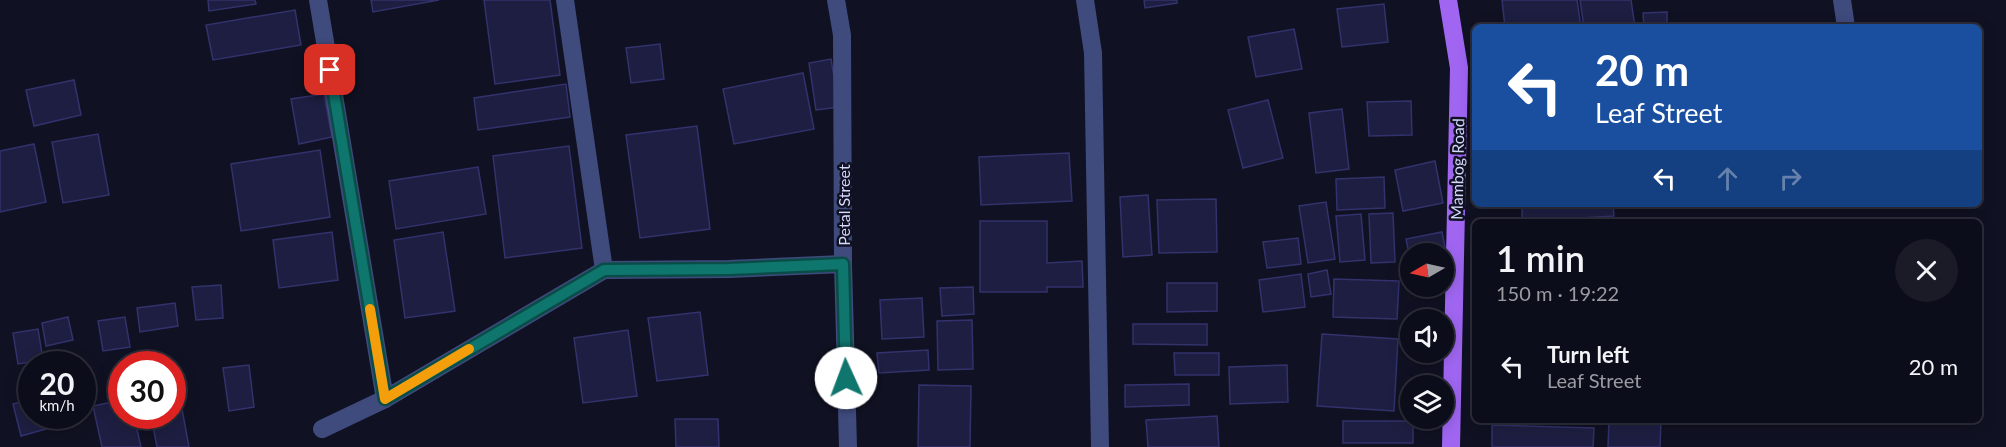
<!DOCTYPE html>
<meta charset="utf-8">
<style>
:root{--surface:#0c0d1a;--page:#1a1b27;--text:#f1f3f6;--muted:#9a9ca2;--line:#2c2d39}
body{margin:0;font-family:Lato,sans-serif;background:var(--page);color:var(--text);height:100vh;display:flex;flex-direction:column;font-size:22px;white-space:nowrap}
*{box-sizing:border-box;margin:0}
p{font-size:20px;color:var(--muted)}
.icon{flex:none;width:33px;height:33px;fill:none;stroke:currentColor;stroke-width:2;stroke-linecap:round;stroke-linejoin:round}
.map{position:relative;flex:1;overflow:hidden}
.drawer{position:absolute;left:1472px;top:219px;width:510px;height:204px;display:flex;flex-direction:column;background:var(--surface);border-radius:9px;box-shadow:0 3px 15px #0003,0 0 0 2px var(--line)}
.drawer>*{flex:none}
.top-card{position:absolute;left:1472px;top:24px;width:510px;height:183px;border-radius:9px;box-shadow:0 3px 15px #0003,0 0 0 2px var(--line);background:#1a4fa0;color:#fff;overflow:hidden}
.needle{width:39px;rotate:261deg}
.fabs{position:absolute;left:1400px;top:243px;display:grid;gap:12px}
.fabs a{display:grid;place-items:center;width:54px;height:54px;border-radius:50%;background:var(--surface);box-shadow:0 3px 15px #0003,0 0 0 2px var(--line);font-size:30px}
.speed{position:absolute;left:18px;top:351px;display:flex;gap:12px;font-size:30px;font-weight:700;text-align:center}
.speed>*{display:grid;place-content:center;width:78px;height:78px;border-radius:50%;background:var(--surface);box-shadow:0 3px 15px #0003,0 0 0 2px var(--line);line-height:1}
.speed small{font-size:15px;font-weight:400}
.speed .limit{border:9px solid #d22;background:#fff;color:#111}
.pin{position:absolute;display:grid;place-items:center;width:51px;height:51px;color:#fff;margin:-26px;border-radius:12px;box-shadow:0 3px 9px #0006}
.me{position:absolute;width:66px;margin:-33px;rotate:358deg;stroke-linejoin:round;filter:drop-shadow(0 0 4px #0008)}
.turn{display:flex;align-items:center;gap:21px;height:126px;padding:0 24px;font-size:27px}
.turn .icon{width:78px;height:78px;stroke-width:2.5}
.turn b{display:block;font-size:42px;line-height:51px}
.lanes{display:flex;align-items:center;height:57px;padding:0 24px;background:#0003;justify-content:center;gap:30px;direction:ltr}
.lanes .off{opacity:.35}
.round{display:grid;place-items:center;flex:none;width:63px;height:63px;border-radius:32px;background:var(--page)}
.head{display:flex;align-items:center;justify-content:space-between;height:102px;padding:0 24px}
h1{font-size:36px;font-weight:600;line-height:45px}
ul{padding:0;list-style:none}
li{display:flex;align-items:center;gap:18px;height:90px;padding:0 24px}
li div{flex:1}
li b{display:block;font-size:22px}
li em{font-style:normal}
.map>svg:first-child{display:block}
.building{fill:#1e1e42;stroke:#32326c;stroke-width:1.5}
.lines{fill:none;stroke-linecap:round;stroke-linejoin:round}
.minor{stroke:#3f4a7d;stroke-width:18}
.major{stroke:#a066f2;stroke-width:18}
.route-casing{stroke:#0a4d48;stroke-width:15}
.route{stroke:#0f766e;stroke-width:10}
.slow{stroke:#f59e0b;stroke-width:10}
.labels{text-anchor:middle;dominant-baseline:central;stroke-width:5;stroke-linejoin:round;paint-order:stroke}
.street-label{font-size:16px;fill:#d5d9fb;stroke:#101122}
</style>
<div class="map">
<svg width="2006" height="447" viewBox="0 0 2006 447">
<rect width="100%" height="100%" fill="#101122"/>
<g class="building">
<polygon points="208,0 255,0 256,4 209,11"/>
<polygon points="371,0 439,0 373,12"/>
<polygon points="484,0 550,0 560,75 495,84"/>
<polygon points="1144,0 1177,0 1177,3 1145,8"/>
<polygon points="1502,0 1577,0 1581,27 1505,27"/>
<polygon points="1580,0 1631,0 1635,27 1584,27"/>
<polygon points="1384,4 1388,42 1342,47 1337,9"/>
<polygon points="295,10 301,45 213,60 206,25"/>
<polygon points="1667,12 1667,27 1644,27 1643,13"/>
<polygon points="1294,29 1302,69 1256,77 1248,37"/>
<polygon points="660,44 664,79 631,83 626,48"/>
<polygon points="831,59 839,107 816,110 809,63"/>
<polygon points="803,73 814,129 734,144 723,89"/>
<polygon points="74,80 81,115 34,126 26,90"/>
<polygon points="566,84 570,117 478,130 474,98"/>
<polygon points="324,94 332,137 299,144 291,99"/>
<polygon points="1268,100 1283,158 1243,168 1228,110"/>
<polygon points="1411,101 1412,135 1369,136 1367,102"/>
<polygon points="1342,109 1349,169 1316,173 1309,113"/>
<polygon points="697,126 710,229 640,238 626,135"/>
<polygon points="98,134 109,195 63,203 52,142"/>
<polygon points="34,144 46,202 0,212 0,151"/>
<polygon points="569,146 582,248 505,258 493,156"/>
<polygon points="320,150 330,217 241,231 231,164"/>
<polygon points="1069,153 1072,201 981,205 979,157"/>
<polygon points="1435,161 1443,203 1403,211 1395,170"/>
<polygon points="478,167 486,214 396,229 389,181"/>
<polygon points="1384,177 1385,208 1337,210 1336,179"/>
<polygon points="1148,195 1152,255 1123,257 1120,197"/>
<polygon points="1216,199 1217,252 1159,253 1157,200"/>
<polygon points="1326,202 1335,259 1308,263 1299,206"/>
<polygon points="1522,204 1613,204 1614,216 1522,221"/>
<polygon points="1393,213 1395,262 1371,263 1369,214"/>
<polygon points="1361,214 1365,260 1340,262 1336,216"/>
<polygon points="1685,219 1685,222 1643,222 1643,220"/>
<polygon points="980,221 1047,221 1047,263 1082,261 1083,287 1047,287 1047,292 980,292"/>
<polygon points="332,232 338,280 279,288 273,240"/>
<polygon points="443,232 455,311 405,318 394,240"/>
<polygon points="1442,232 1448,262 1443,263 1443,254 1410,254 1410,259 1406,239"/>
<polygon points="1298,238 1301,264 1267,268 1263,242"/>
<polygon points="1327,270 1331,294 1311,297 1308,274"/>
<polygon points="1301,274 1305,307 1263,312 1259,280"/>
<polygon points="1334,279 1399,281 1397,319 1333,317"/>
<polygon points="1167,283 1217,283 1217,311 1167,312"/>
<polygon points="221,285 223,318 196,320 192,287"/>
<polygon points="973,287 974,314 942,316 940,288"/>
<polygon points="922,298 924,337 882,339 880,300"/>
<polygon points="175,303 178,326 140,332 137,308"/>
<polygon points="700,312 708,375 657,381 648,318"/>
<polygon points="68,317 73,340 46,346 42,323"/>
<polygon points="125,317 130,347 103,351 98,321"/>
<polygon points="972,320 973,369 938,370 937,321"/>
<polygon points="1133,324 1207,324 1207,345 1133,344"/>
<polygon points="38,329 43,360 18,364 13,333"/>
<polygon points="628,330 637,396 583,403 574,338"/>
<polygon points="1322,334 1398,339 1394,411 1317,406"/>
<polygon points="928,350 929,370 879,373 877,353"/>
<polygon points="1174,353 1219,353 1219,375 1175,375"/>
<polygon points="249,365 254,407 229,411 223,368"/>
<polygon points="1287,365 1288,402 1230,404 1229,367"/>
<polygon points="1189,384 1189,405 1125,407 1125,385"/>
<polygon points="919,385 971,386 970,447 918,447"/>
<polygon points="178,387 189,447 157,447 151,416 172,416 172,389"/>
<polygon points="32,399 32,416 62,416 64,424 21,436 13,404"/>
<polygon points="122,400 122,416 134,416 141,447 102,447 93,406"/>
<polygon points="1217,416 1219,447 1148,447 1146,420"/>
<polygon points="675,419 718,419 719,447 676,447"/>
<polygon points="1609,420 1661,420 1660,447 1608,447"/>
<rect x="1343" y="421" width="70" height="22"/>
<polygon points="1492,425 1594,428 1593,447 1492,447"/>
</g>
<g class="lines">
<g class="minor">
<polyline points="318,0 385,399"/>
<polyline points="565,0 604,270"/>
<polyline points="836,0 842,35 843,264 848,447"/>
<polyline points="1085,0 1093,53 1100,447"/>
<polyline points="1842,0 1846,27"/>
<polyline points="322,429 385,399 604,270 729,269 843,264"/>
</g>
<polyline class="major" points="1448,0 1459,68 1451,447"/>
</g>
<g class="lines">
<g class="route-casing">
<polyline id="route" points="330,70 385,399 604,270 729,269 843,264 846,378"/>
</g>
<use href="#route" class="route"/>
<polyline class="slow" points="370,309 385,399 469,349"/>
</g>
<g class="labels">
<g class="street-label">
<text transform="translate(1457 169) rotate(-89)">Mambog Road</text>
<text transform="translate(843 205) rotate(-90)">Petal Street</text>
</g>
</g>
</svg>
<div class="fabs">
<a><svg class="needle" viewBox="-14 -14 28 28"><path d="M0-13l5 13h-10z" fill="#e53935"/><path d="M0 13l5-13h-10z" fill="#9a9ca2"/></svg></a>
<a><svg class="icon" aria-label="sound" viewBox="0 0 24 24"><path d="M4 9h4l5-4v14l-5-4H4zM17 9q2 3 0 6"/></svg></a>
<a><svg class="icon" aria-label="layers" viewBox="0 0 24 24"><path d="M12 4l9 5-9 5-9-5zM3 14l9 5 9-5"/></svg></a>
</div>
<div class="speed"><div>20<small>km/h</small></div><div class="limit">30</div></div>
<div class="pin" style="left:330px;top:70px;background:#d93025"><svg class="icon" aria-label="arrive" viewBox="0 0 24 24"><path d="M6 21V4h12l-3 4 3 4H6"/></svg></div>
<svg class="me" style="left:846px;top:378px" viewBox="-20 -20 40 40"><circle r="19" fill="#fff"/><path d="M0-13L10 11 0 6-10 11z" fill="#0f766e"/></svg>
<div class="top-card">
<div class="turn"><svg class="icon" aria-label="left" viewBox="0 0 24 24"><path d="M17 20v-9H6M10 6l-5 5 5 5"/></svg><div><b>20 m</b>Leaf Street</div></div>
<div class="lanes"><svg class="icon" aria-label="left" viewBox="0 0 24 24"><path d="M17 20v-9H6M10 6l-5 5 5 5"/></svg><svg class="icon off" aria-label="ahead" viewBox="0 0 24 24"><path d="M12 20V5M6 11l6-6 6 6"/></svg><svg class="icon off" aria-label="right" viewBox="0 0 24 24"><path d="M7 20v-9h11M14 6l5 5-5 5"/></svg></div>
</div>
<section class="drawer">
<div class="head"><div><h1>1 min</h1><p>150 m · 19:22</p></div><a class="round"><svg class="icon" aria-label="close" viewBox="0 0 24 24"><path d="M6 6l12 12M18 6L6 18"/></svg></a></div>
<ul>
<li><svg class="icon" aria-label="left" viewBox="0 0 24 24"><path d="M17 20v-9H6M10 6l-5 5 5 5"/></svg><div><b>Turn left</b><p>Leaf Street</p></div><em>20 m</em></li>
</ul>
</section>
</div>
